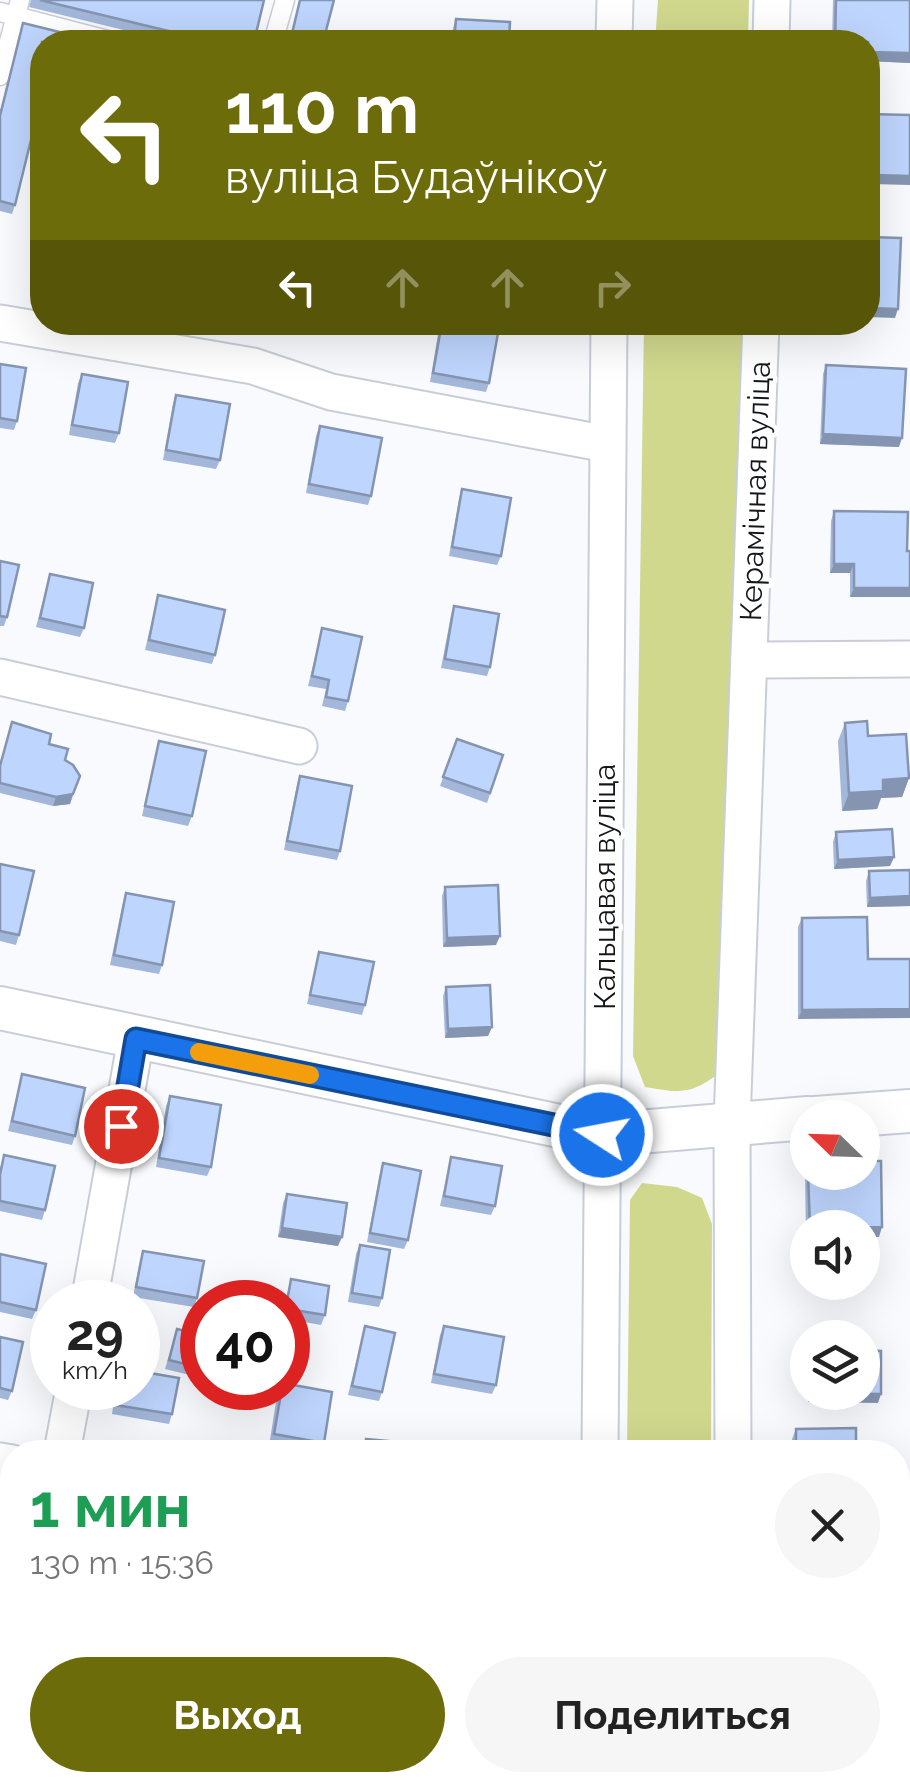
<!DOCTYPE html>
<html lang="ru">
<meta charset="utf-8">
<style>
:root{--surface:#fff;--page:#f6f6f6;--text:#222;--muted:#767676;--accent:#6d6c0a}
body{margin:0;font-family:Raleway,sans-serif;background:var(--page);color:var(--text);height:100vh;display:flex;flex-direction:column;font-size:38px;white-space:nowrap}
*{box-sizing:border-box;margin:0}
p{font-size:32px;color:var(--muted)}
.icon{flex:none;width:55px;height:55px;fill:none;stroke:currentColor;stroke-width:2;stroke-linecap:round;stroke-linejoin:round}
.map{position:relative;flex:1;overflow:hidden}
.drawer{position:absolute;left:0px;top:1440px;width:910px;height:352px;display:flex;flex-direction:column;background:var(--surface);border-radius:40px 40px 0 0;box-shadow:0 10px 40px #0002}
.drawer>*{flex:none}
.hud{position:absolute;left:30px;top:30px;width:850px;height:305px;border-radius:40px;box-shadow:0 10px 40px #0002;background:#6d6c0a;color:#fff;overflow:hidden}
.needle{width:65px;rotate:293deg}
.buttons{position:absolute;left:790px;top:1100px;display:grid;gap:20px}
.buttons a{display:grid;place-items:center;width:90px;height:90px;border-radius:50%;background:var(--surface);box-shadow:0 10px 40px #0002;font-size:50px}
.speed{position:absolute;left:30px;top:1280px;display:flex;gap:20px;font-size:50px;font-weight:700;text-align:center}
.speed>*{display:grid;place-content:center;width:130px;height:130px;border-radius:50%;background:var(--surface);box-shadow:0 10px 40px #0002;line-height:1}
.speed small{font-size:25px;font-weight:400}
.speed .limit{border:15px solid #d22;background:#fff;color:#111}
.pin{position:absolute;display:grid;place-items:center;width:85px;height:85px;color:#fff;margin:-42px;border:5px solid #fff;border-radius:50%;box-shadow:0 2px 10px #0007}
.me{position:absolute;width:110px;margin:-55px;rotate:281deg;stroke-linejoin:round;filter:drop-shadow(0 0 8px #0008)}
.turn{display:flex;align-items:center;gap:35px;height:210px;padding:0 30px;font-size:45px}
.turn .icon{width:130px;height:130px;stroke-width:2.5}
.turn b{display:block;font-size:70px;line-height:85px}
.lanes{display:flex;align-items:center;height:95px;padding:0 30px;background:#0003;justify-content:center;gap:50px;direction:ltr}
.lanes .off{opacity:.35}
.round{display:grid;place-items:center;flex:none;width:105px;height:105px;border-radius:52px;background:var(--page)}
.overview{display:flex;align-items:center;justify-content:space-between;height:170px;padding:0 30px}
h1{font-size:60px;font-weight:700;line-height:75px;color:#1e9e55}
.cta{display:flex;gap:20px;margin-top:auto;padding:20px 30px}
.cta a{flex:1;height:115px;border-radius:60px;background:var(--accent);color:#fff;font-size:40px;font-weight:700;line-height:115px;text-align:center}
.cta a+a{background:var(--page);color:var(--text)}
.map>svg:first-child{display:block}
.green{fill:#d0d88d}
.lines{fill:none;stroke-linecap:round;stroke-linejoin:round}
.service-casing{stroke:#c9ced6;stroke-width:21}
.minor-casing{stroke:#c9ced6;stroke-width:39}
.tertiary-casing{stroke:#c9ced6;stroke-width:46}
.service{stroke:#fff;stroke-width:18}
.minor{stroke:#fff;stroke-width:35}
.tertiary{stroke:#fff;stroke-width:42}
.wall{fill:#a3b7da}
.shaded-wall{fill:#8595b1}
.building{fill:#bed5fd;stroke:#8595b1;stroke-width:2.5}
.route-casing{stroke:#114b97;stroke-width:25}
.route{stroke:#1a73e8;stroke-width:18}
.slow{stroke:#f59e0b;stroke-width:18}
.labels{text-anchor:middle;dominant-baseline:central;stroke-width:9;stroke-linejoin:round;paint-order:stroke}
.street-label{font-size:30px;fill:#141619;stroke:#fff}
</style>
<div class="map">
<svg width="910" height="1792" viewBox="0 0 910 1792">
<rect width="100%" height="100%" fill="#f8fafd"/>
<g class="green">
<polygon points="658,0 749,0 748,42 655,42"/>
<path d="M 644,323 L 742,323 L 735,625 L 719,1073 C 691,1095 679,1093 645,1087 L 633,1056 Z"/>
<polygon points="642,1183 677,1187 702,1198 712,1224 711,1452 627,1452 630,1200"/>
<rect x="622" y="1780" width="87" height="12"/>
</g>
<g class="lines">
<g class="service-casing">
<g id="service">
<polyline points="0,12 115,42"/>
<polyline points="273,42 285,0"/>
<polyline points="0,76 20,0"/>
</g>
</g>
<g class="minor-casing">
<g id="minor">
<polyline points="614,42 615,0"/>
<polyline points="771,42 772,0"/>
<polyline points="0,323 253,366 331,392 607,444"/>
<polyline points="749,660 910,659"/>
<polyline points="0,677 299,746"/>
<polyline points="89,1302 136,1039"/>
<polyline points="62,1452 74,1388"/>
<polyline points="600,1452 609,322"/>
<polyline points="733,1452 732,1123 761,322"/>
<polyline points="0,1461 12,1463"/>
<polyline points="898,1561 910,1561"/>
<polyline points="733,1780 733,1792"/>
<polyline points="0,1784 12,1718"/>
<polyline points="598,1792 598,1780"/>
</g>
</g>
<g class="tertiary-casing">
<g id="tertiary">
<polyline points="0,1008 602,1135 808,1118"/>
<polyline points="815,1118 910,1111"/>
</g>
</g>
<use href="#service" class="service"/>
<use href="#minor" class="minor"/>
<use href="#tertiary" class="tertiary"/>
</g>
<g class="wall">
<polygon points="31,0 264,0 254,42 173,42 29,7"/>
<polygon points="833,0 910,0 910,63 868,61 868,42 832,42"/>
<polygon points="456,19 509,42 452,42 453,28"/>
<polygon points="23,23 42,42 15,205 12,214 0,211 0,111"/>
<polygon points="440,322 500,322 489,383 486,392 430,382"/>
<polygon points="0,364 17,421 14,430 0,428"/>
<polygon points="826,365 899,447 820,444 823,374"/>
<polygon points="82,374 119,433 115,443 69,435 78,383"/>
<polygon points="176,395 220,460 216,469 163,460 173,404"/>
<polygon points="320,426 371,496 368,505 306,493 316,436"/>
<polygon points="462,489 501,556 497,565 449,556 459,499"/>
<polygon points="834,511 910,551 910,597 850,597 850,573 830,573 831,521"/>
<polygon points="0,561 7,617 4,626 0,626"/>
<polygon points="50,574 84,628 80,637 36,627"/>
<polygon points="158,595 215,655 212,664 145,650"/>
<polygon points="454,606 490,667 487,676 441,668 451,615"/>
<polygon points="322,628 348,701 345,711 322,706 326,689 308,686"/>
<polygon points="12,722 49,744 80,776 70,804 53,806 0,793 0,763"/>
<polygon points="845,723 868,736 909,778 902,797 881,798 877,809 842,811 838,741"/>
<polygon points="457,739 503,755 487,803 440,786"/>
<polygon points="159,741 192,816 188,826 142,816"/>
<polygon points="300,776 340,851 337,860 284,850 297,785"/>
<polygon points="836,832 894,857 890,866 834,869 833,842"/>
<polygon points="0,864 19,935 16,945 0,941"/>
<polygon points="910,870 910,906 867,907 866,881 869,871"/>
<polygon points="445,887 496,945 443,947 442,896"/>
<polygon points="126,893 162,965 159,974 110,965 123,902"/>
<polygon points="802,918 868,959 798,1019 798,927"/>
<polygon points="319,952 365,1005 362,1015 307,1004"/>
<polygon points="446,987 492,1027 488,1036 445,1038 443,996"/>
<polygon points="22,1074 75,1136 72,1145 8,1131"/>
<polygon points="170,1096 211,1167 207,1176 156,1167 166,1106"/>
<polygon points="4,1155 45,1210 42,1220 0,1211 0,1168"/>
<polygon points="451,1157 495,1206 491,1215 440,1206"/>
<polygon points="383,1163 408,1240 404,1249 367,1242 380,1173"/>
<polygon points="808,1164 879,1237 862,1228 808,1228 806,1239 805,1172"/>
<polygon points="287,1194 338,1246 278,1237 283,1203"/>
<polygon points="360,1245 382,1298 379,1307 348,1302 356,1254"/>
<polygon points="143,1251 197,1298 194,1307 133,1297 140,1260"/>
<polygon points="0,1254 36,1310 32,1319 0,1312"/>
<polygon points="291,1279 325,1315 321,1325 288,1319 288,1302 285,1302"/>
<polygon points="365,1326 382,1392 379,1401 348,1395"/>
<polygon points="444,1326 496,1385 492,1394 431,1383 440,1335"/>
<polygon points="177,1329 202,1335 202,1378 165,1369"/>
<polygon points="0,1337 12,1391 8,1400 0,1398"/>
<polygon points="116,1388 138,1388 172,1414 169,1424 112,1414"/>
<polygon points="282,1388 324,1443 320,1452 268,1452 276,1402"/>
<polygon points="796,1429 856,1452 792,1452 792,1439"/>
<polygon points="124,1780 174,1780 171,1792 122,1792"/>
<polygon points="270,1780 325,1780 323,1792 267,1792"/>
</g>
<g class="shaded-wall">
<polygon points="868,52 910,53 910,63 868,61"/>
<polygon points="874,175 910,176 910,185 871,184"/>
<polygon points="868,199 874,199 870,208 868,208"/>
<polygon points="868,308 898,309 895,318 868,317"/>
<polygon points="823,434 902,438 899,447 820,444"/>
<polygon points="834,564 854,564 850,573 830,573"/>
<polygon points="854,588 910,588 910,597 850,597"/>
<polygon points="909,778 902,797 881,798 877,809 842,811 849,793 883,780"/>
<polygon points="73,794 70,804 53,806 56,797"/>
<polygon points="894,857 890,866 834,869 838,860"/>
<polygon points="910,896 910,906 867,907 870,898"/>
<polygon points="500,936 496,945 443,947 447,938"/>
<polygon points="910,1009 910,1018 798,1019 802,1010"/>
<polygon points="492,1027 488,1036 445,1038 448,1029"/>
<polygon points="882,1227 879,1237 862,1237 862,1228"/>
<polygon points="282,1228 342,1237 338,1246 278,1237"/>
<polygon points="811,1393 881,1394 878,1403 808,1402"/>
<polygon points="910,1678 910,1687 898,1688 898,1679"/>
<polygon points="827,1780 824,1789 769,1791 772,1781"/>
</g>
<g class="building">
<polygon points="40,0 264,0 254,42 214,42"/>
<polygon points="300,0 334,0 323,42 290,42"/>
<polygon points="836,0 910,0 910,53 868,52 868,42 835,42"/>
<polygon points="456,19 510,22 509,42 454,42"/>
<polygon points="23,23 100,42 42,42 42,95 15,205 0,201 0,116"/>
<polygon points="868,114 910,115 910,176 874,175 874,199 868,199"/>
<polygon points="868,237 901,238 898,309 868,308"/>
<polygon points="442,322 500,322 489,383 433,373"/>
<polygon points="0,364 26,368 17,421 0,418"/>
<polygon points="826,365 906,369 902,438 823,434"/>
<polygon points="82,374 128,382 119,433 72,425"/>
<polygon points="176,395 230,404 220,460 166,450"/>
<polygon points="320,426 382,438 371,496 309,484"/>
<polygon points="462,489 511,498 501,556 452,547"/>
<polygon points="834,511 908,512 907,551 910,551 910,588 854,588 854,564 834,564"/>
<polygon points="0,561 19,565 7,617 0,616"/>
<polygon points="50,574 93,583 84,628 40,618"/>
<polygon points="158,595 225,610 215,655 149,640"/>
<polygon points="454,606 499,614 490,667 445,659"/>
<polygon points="322,628 362,637 348,701 326,697 329,680 312,676"/>
<polygon points="867,721 868,736 906,734 909,778 883,780 883,791 849,793 845,723"/>
<polygon points="12,722 51,734 49,744 68,749 65,760 73,765 80,776 73,794 56,797 0,783 0,766"/>
<polygon points="457,739 503,755 490,793 443,777"/>
<polygon points="159,741 206,751 192,816 145,806"/>
<polygon points="300,776 352,786 340,851 287,841"/>
<polygon points="892,829 894,857 838,860 836,832"/>
<polygon points="0,864 34,871 19,935 0,931"/>
<polygon points="910,870 910,896 870,898 869,871"/>
<polygon points="498,885 500,936 447,938 445,887"/>
<polygon points="126,893 174,902 162,965 114,955"/>
<polygon points="867,917 868,959 910,959 910,1009 802,1010 802,918"/>
<polygon points="319,952 374,962 365,1005 310,995"/>
<polygon points="490,985 492,1027 448,1029 446,987"/>
<polygon points="22,1074 85,1088 75,1136 12,1121"/>
<polygon points="170,1096 221,1105 211,1167 159,1158"/>
<polygon points="4,1155 55,1166 45,1210 0,1201 0,1175"/>
<polygon points="451,1157 502,1166 495,1206 444,1196"/>
<polygon points="862,1161 881,1161 882,1227 810,1228 808,1172 862,1172"/>
<polygon points="383,1163 421,1171 408,1240 370,1233"/>
<polygon points="287,1194 347,1203 342,1237 282,1228"/>
<polygon points="360,1245 390,1250 382,1298 352,1293"/>
<polygon points="143,1251 204,1261 197,1298 136,1287"/>
<polygon points="0,1254 46,1264 36,1310 0,1302"/>
<polygon points="291,1279 329,1286 325,1315 288,1309 287,1302"/>
<polygon points="365,1326 395,1333 382,1392 352,1386"/>
<polygon points="444,1326 504,1337 496,1385 434,1374"/>
<polygon points="177,1329 202,1335 202,1368 169,1360"/>
<polygon points="0,1337 23,1342 12,1391 0,1388"/>
<polygon points="862,1350 881,1351 881,1394 811,1393 862,1392"/>
<polygon points="138,1371 179,1378 172,1414 115,1405 118,1388 138,1388"/>
<polygon points="288,1384 332,1392 324,1443 274,1434 282,1388 288,1388"/>
<polygon points="856,1428 856,1452 796,1452 796,1429"/>
<polygon points="366,1439 398,1442 397,1452 364,1452"/>
<polygon points="910,1622 910,1678 898,1679 898,1623"/>
<polygon points="49,1780 108,1780 106,1792 47,1792"/>
<polygon points="126,1780 174,1780 171,1792 141,1792 124,1788"/>
<polygon points="184,1780 193,1780 218,1785 216,1792 181,1792"/>
<polygon points="273,1780 325,1780 323,1792 272,1783"/>
</g>
<g class="lines">
<g class="route-casing">
<polyline id="route" points="121,1126 136,1039 602,1135"/>
</g>
<use href="#route" class="route"/>
<polyline class="slow" points="199,1052 310,1075"/>
</g>
<g class="labels">
<g class="street-label">
<text transform="translate(755 491) rotate(-88)">Керамічная вуліца</text>
<text transform="translate(604 887) rotate(-90)">Кальцавая вуліца</text>
</g>
</g>
</svg>
<div class="buttons">
<a><svg class="needle" viewBox="-14 -14 28 28"><path d="M0-13l5 13h-10z" fill="#e53935"/><path d="M0 13l5-13h-10z" fill="#767676"/></svg></a>
<a><svg class="icon" aria-label="sound" viewBox="0 0 24 24"><path d="M4 9h4l5-4v14l-5-4H4zM17 9q2 3 0 6"/></svg></a>
<a><svg class="icon" aria-label="layers" viewBox="0 0 24 24"><path d="M12 4l9 5-9 5-9-5zM3 14l9 5 9-5"/></svg></a>
</div>
<div class="speed"><div>29<small>km/h</small></div><div class="limit">40</div></div>
<div class="pin" style="left:121px;top:1126px;background:#d93025"><svg class="icon" aria-label="arrive" viewBox="0 0 24 24"><path d="M6 21V4h12l-3 4 3 4H6"/></svg></div>
<svg class="me" style="left:602px;top:1135px" viewBox="-20 -20 40 40"><circle r="17" fill="#1a73e8" stroke="#fff" stroke-width="3"/><path d="M0-11L8 9 0 5-8 9z" fill="#fff"/></svg>
<div class="hud">
<div class="turn"><svg class="icon" aria-label="left" viewBox="0 0 24 24"><path d="M17 20v-9H6M10 6l-5 5 5 5"/></svg><div><b>110 m</b>вуліца Будаўнікоў</div></div>
<div class="lanes"><svg class="icon" aria-label="left" viewBox="0 0 24 24"><path d="M17 20v-9H6M10 6l-5 5 5 5"/></svg><svg class="icon off" aria-label="ahead" viewBox="0 0 24 24"><path d="M12 20V5M6 11l6-6 6 6"/></svg><svg class="icon off" aria-label="ahead" viewBox="0 0 24 24"><path d="M12 20V5M6 11l6-6 6 6"/></svg><svg class="icon off" aria-label="right" viewBox="0 0 24 24"><path d="M7 20v-9h11M14 6l5 5-5 5"/></svg></div>
</div>
<section class="drawer">
<div class="overview"><div><h1>1 мин</h1><p>130 m · 15:36</p></div><a class="round"><svg class="icon" aria-label="close" viewBox="0 0 24 24"><path d="M6 6l12 12M18 6L6 18"/></svg></a></div>
<div class="cta"><a>Выход</a><a>Поделиться</a></div>
</section>
</div>
